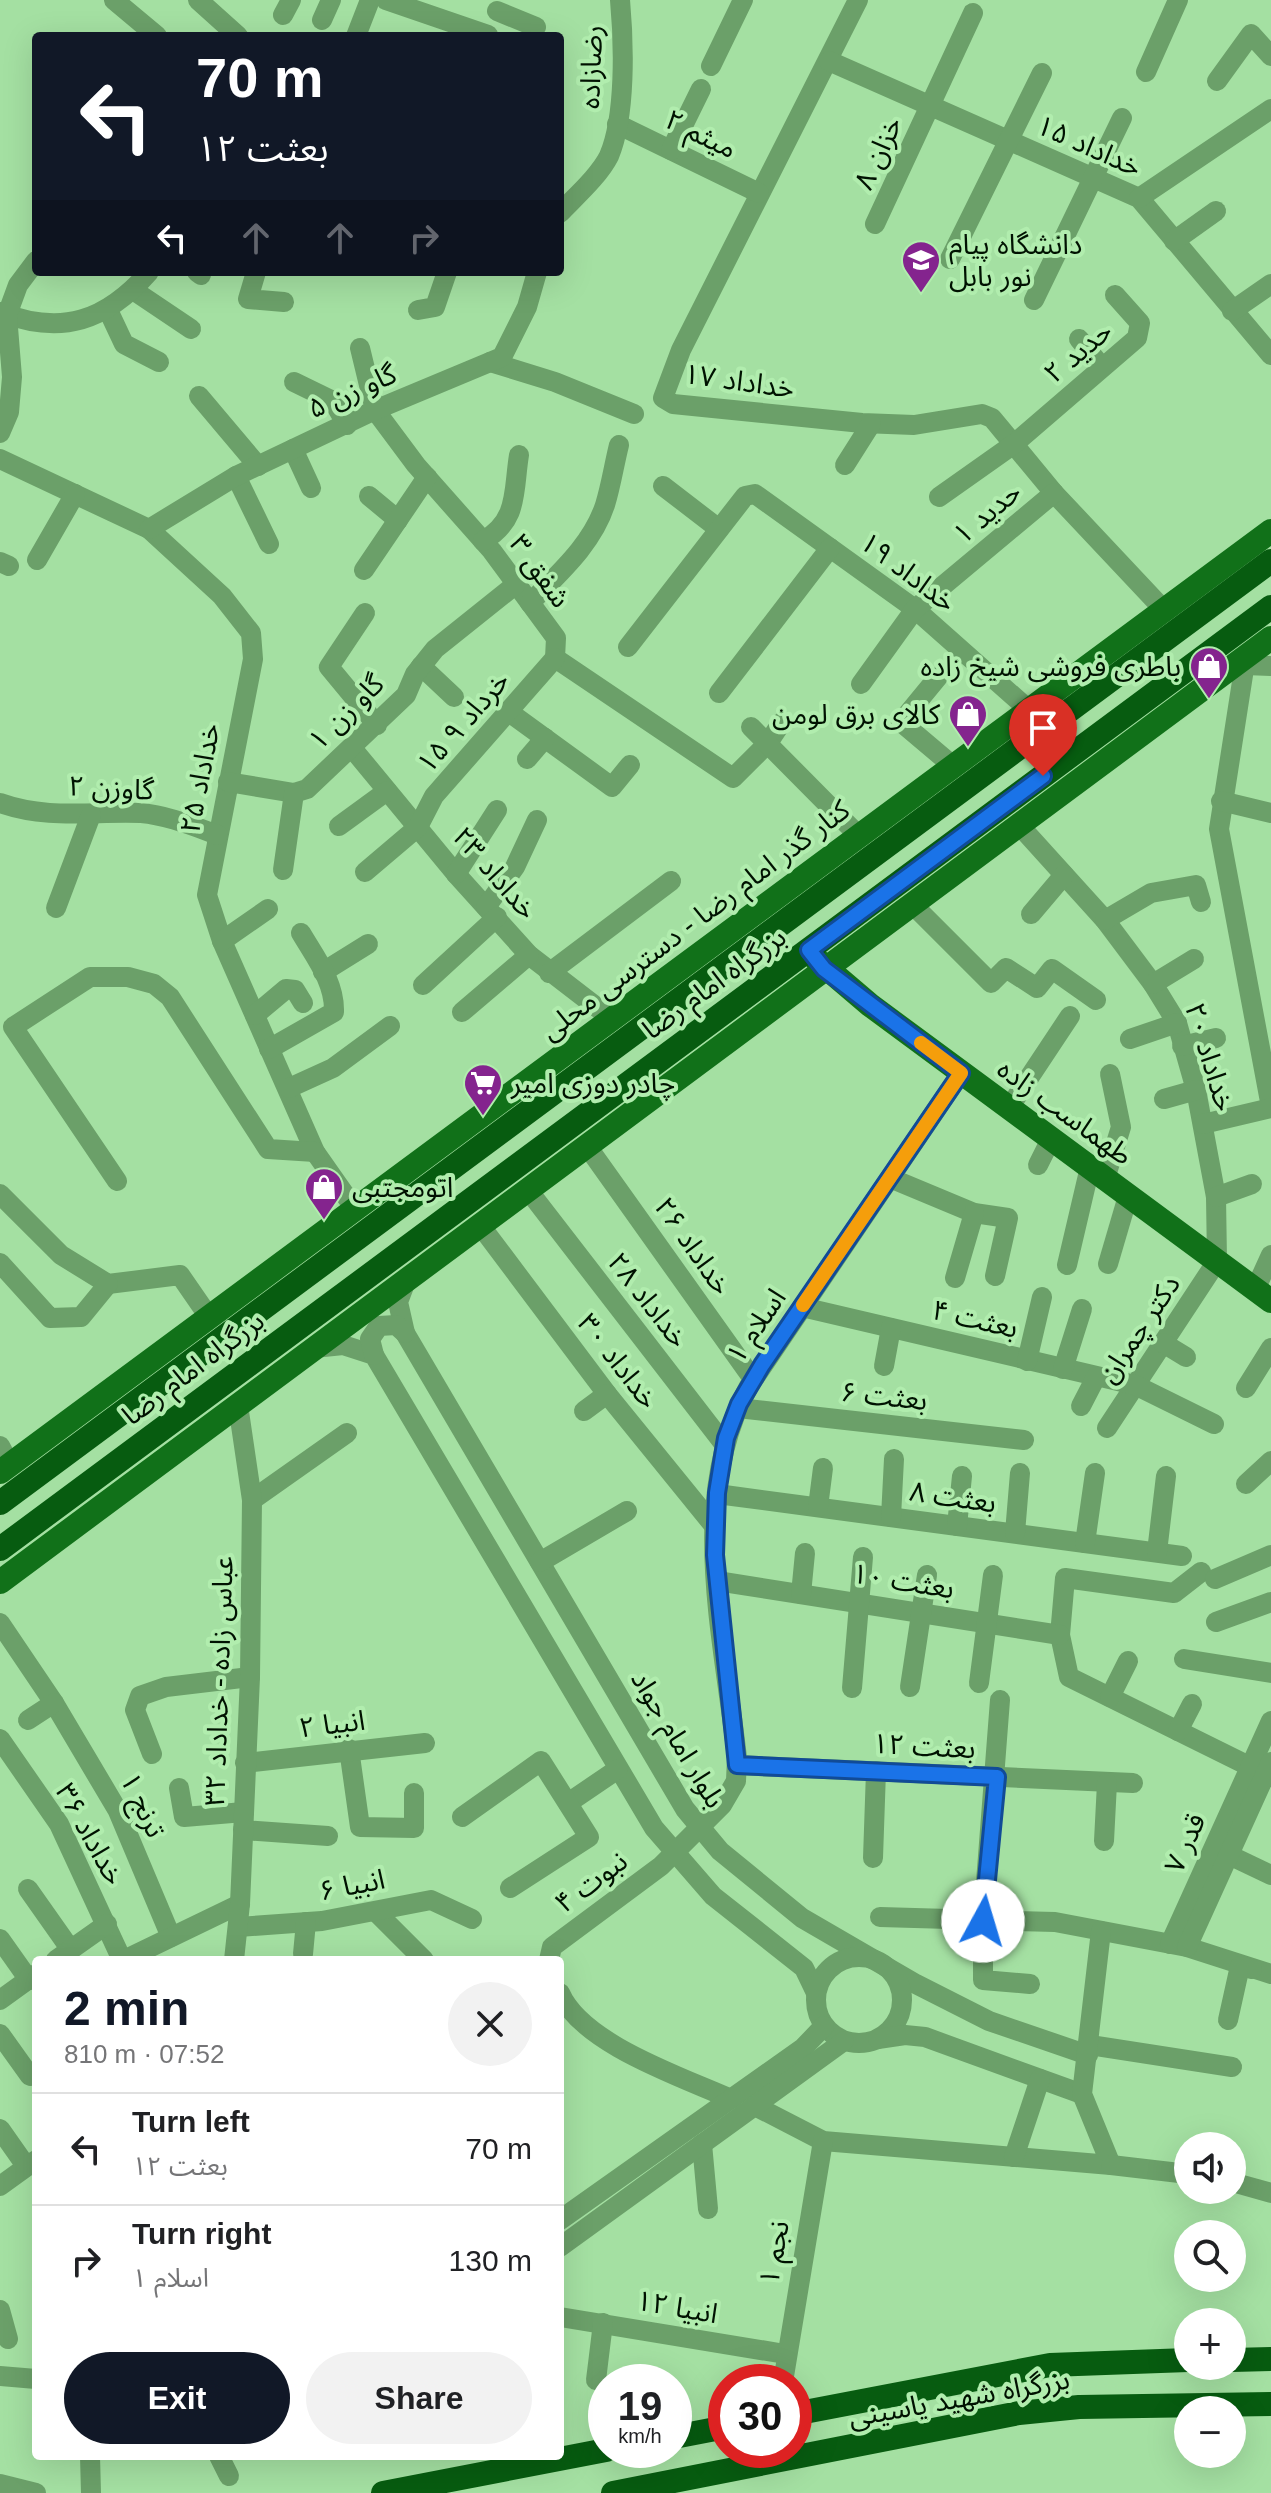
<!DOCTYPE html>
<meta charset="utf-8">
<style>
:root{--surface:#fff;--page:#f2f2f2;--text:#202124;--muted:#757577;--line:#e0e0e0;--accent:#111827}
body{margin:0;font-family:Helvetica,"Noto Sans Arabic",sans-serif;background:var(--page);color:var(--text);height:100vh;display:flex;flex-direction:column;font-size:30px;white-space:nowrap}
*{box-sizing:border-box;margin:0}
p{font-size:26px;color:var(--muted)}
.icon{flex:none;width:44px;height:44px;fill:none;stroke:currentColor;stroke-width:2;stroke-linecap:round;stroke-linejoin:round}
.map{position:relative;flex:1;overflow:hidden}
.side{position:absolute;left:32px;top:1956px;width:532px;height:504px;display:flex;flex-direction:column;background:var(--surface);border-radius:8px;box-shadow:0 8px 32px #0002}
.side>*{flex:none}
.hud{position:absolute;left:32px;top:32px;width:532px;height:244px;border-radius:8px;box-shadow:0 8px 32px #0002;background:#111827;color:#fff;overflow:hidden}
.buttons{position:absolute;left:1174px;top:2132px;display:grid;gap:16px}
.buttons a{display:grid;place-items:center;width:72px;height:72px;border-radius:50%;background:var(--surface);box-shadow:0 8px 32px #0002;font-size:40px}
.speed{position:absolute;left:588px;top:2364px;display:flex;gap:16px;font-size:40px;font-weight:700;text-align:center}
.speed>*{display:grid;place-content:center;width:104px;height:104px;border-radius:50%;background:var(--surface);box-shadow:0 8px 32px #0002;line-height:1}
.speed small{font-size:20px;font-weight:400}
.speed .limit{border:12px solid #d22;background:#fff;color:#111}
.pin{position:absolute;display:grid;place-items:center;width:68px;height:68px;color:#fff;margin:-82px -34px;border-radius:50% 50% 50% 0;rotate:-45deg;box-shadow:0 0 8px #0007}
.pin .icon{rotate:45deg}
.me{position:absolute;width:88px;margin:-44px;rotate:6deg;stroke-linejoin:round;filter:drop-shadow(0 0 6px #0008)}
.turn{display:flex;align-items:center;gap:28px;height:168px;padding:0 32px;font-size:36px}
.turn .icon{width:104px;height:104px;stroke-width:2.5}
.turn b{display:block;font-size:56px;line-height:68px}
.lanes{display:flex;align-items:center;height:76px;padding:0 32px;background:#0003;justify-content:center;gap:40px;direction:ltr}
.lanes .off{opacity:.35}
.round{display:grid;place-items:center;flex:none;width:84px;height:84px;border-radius:42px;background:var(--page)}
.overview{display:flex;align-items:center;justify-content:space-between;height:136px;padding:0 32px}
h1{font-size:48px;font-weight:700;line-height:60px;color:var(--accent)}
.button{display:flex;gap:16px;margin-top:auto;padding:16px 32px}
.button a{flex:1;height:92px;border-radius:48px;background:var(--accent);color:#fff;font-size:32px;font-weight:700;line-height:92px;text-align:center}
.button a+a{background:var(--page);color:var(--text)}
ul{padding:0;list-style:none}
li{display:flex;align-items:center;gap:24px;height:112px;padding:0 32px;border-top:2px solid var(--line)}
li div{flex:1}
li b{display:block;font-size:30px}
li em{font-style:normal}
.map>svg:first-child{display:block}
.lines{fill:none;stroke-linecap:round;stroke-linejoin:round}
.minor{stroke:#6ba069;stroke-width:20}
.major{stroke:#117119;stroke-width:24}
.highway{stroke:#075c10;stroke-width:24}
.route-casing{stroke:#114b97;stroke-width:20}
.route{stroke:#1a73e8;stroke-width:14}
.slow{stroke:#f59e0b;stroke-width:14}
.labels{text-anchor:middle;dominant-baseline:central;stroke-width:8;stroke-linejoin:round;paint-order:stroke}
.street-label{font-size:28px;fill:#001201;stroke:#b1edae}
.poi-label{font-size:28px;fill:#001201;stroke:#b1edae;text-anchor:start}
</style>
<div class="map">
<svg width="1271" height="2493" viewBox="0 0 1271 2493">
<rect width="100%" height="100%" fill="#a4e0a2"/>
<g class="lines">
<g class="minor">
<polyline points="114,0 157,36"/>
<polyline points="198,0 238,36"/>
<polyline points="386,0 488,35"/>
<polyline points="858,0 681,350 663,398 673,404 862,423 914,425 982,414 992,418 1054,493 1164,610"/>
<polyline points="497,11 536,27"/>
<polyline points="283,15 291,0"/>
<polyline points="322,20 331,0"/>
<polyline points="356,36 370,0"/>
<polyline points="829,61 1139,198 1271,355"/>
<polyline points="711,66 743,0"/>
<polyline points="1146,72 1178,0"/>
<polyline points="1217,81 1251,34 1271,56"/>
<polyline points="617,124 759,193"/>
<polyline points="671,150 701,89"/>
<polyline points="1139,198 1271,109"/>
<path d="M 560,213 C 575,197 599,176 609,156 C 626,116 624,43 620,0"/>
<polyline points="875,224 973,13"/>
<polyline points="1174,241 1216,211"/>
<polyline points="950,259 1042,73"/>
<polyline points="197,272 201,275"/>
<polyline points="256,272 248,299 284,302"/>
<polyline points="133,290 191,329"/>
<polyline points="1034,300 1122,118"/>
<polyline points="108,310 124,344 159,362"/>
<polyline points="418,310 435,307 447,272"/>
<polyline points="1232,311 1271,284"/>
<path d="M 0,312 C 62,336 106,321 149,272"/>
<polyline points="1079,339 1102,367"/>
<polyline points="360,348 375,410 416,465 492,551 556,638 555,658 733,778 768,743 782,722"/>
<polyline points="490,362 555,382 634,414"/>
<polyline points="294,382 333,401 347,425"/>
<polyline points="199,396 258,466"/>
<polyline points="0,433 9,412 12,377 7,315 18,285 36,261"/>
<polyline points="293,449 311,488"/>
<polyline points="0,459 149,529 222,596 251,633 253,659 207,895 222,941 315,1152 355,1209"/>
<polyline points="845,465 871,424"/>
<polyline points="236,476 269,544"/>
<polyline points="663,486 719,529"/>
<polyline points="369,496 398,520"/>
<polyline points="939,497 1014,444 1137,338 1140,323 1115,295"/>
<polyline points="149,529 236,476 375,410 502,357 527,307 537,272"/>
<path d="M 483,541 C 519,520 513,492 519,455"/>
<polyline points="37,560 75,494"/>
<polyline points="0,562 9,566"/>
<polyline points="364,570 427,477"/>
<path d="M 530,603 C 558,574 592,545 605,505 C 611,486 614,465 619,445"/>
<polyline points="365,613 329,667 377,725"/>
<polyline points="628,647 745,496 755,494 915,609 1029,710"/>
<polyline points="1246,656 1219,829 1271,1107"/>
<polyline points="1245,665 1271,666"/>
<polyline points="421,666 454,697"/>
<polyline points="938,677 901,722 953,766"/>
<polyline points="861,684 915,609 1054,493"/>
<polyline points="719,693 830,548"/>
<polyline points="509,712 612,787 630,765"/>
<polyline points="751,727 859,836"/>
<polyline points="352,748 456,874 529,955 612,1019"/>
<polyline points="527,759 545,738"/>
<polyline points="228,782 294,793 307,789 406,695 415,674 435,649 515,585"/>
<polyline points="1221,801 1271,813"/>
<path d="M 0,803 C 47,820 93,811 141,813 C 166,815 193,826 218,835"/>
<polyline points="1019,825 1105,920 1153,984 1177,1023 1196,1090 1216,1197 1217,1261 1107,1428"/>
<polyline points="339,826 387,791"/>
<polyline points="283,870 294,793"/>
<polyline points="365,872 418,827 434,796 555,658"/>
<polyline points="456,874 497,810"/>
<polyline points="912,904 991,983 1006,968 1037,988 1052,969 1096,1000"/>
<polyline points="486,907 515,867 537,820"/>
<polyline points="56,908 91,815"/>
<polyline points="1031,914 1064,875"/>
<polyline points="1105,920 1151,893 1196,885 1201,902"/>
<polyline points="222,941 268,909"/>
<polyline points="323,972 368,944"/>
<polyline points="549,973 671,881"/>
<polyline points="1153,984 1194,959"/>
<polyline points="423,985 497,917"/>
<polyline points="462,1012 529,955"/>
<polyline points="255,1015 286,989 295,990 303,1003"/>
<polyline points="1130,1039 1177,1023"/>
<polyline points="1182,1046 1216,1038"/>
<path d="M 269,1049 L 334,1012 C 335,982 315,957 301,933"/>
<polyline points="289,1088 333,1068 390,1026"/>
<polyline points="1164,1099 1196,1090"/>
<polyline points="1009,1108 1070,1016"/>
<polyline points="1203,1124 1271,1108"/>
<polyline points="587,1146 753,1379"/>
<polyline points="1038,1165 1051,1139"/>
<polyline points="890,1178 974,1213 1008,1218 995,1276"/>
<polyline points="1105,1179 1121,1127 1110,1074"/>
<polyline points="117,1181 13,1027 90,977 128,977 154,984 170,997 268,1149 315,1152"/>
<polyline points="528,1190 724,1444"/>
<polyline points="0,1194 61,1255 108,1284 180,1275 209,1317"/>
<polyline points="1216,1197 1252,1184"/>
<polyline points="480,1225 607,1394 715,1527"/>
<polyline points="0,1263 50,1318 81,1317 108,1284"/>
<polyline points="1108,1264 1128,1196"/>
<polyline points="1067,1265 1090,1167"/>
<polyline points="955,1278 974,1213"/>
<polyline points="406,1281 398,1302 405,1333 685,1809 720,1851 802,1918 914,1983 989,2021 1088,2055"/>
<polyline points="1255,1290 1271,1255"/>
<polyline points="802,1307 1135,1385 1214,1424"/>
<polyline points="1163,1343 1186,1357"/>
<polyline points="314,1348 343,1345 374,1355 654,1828 713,1896 804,1968 816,1993"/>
<polyline points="374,1355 370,1339 379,1326 396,1325 405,1333"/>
<polyline points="1027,1361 1042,1297"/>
<polyline points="884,1366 891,1328"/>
<polyline points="1063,1369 1082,1309"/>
<polyline points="1246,1388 1271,1348"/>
<polyline points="1081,1406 1096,1377"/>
<polyline points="738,1408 1024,1440"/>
<polyline points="584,1411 607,1394"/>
<polyline points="0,1446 10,1465"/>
<polyline points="1246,1484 1271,1461"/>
<polyline points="717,1494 1182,1556"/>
<polyline points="252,1500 347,1433"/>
<polyline points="818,1507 823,1468"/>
<polyline points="891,1517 894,1459"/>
<polyline points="957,1526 962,1476"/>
<polyline points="1015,1533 1020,1473"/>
<polyline points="1085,1543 1095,1473"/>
<polyline points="1157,1552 1166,1476"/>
<polyline points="540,1562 627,1511"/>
<polyline points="1201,1572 1174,1593 1065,1578 1060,1635 1069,1677 1271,1777"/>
<polyline points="1215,1579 1271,1555"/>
<polyline points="717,1581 1060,1635"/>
<polyline points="801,1594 805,1553"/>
<polyline points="1216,1622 1271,1602"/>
<polyline points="0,1623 54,1703 118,1811 171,1937"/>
<polyline points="1184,1659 1271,1673"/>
<polyline points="979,1683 993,1575"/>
<polyline points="910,1687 927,1575"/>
<polyline points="852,1688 863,1557"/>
<polyline points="1110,1697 1128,1661"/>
<polyline points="1000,1700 983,1921 983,1980 1030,1984"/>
<polyline points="28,1720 54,1703"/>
<polyline points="1178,1731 1192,1704"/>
<polyline points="0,1739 59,1824 122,1960"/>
<polyline points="349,1749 360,1827 414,1828 414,1793"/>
<polyline points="152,1754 135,1710 140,1696 166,1687 250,1677"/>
<polyline points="245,1763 425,1743"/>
<polyline points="737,1765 1133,1783"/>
<polyline points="179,1788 184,1817 244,1812"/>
<polyline points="568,1803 618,1769"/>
<polyline points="462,1817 541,1761 589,1837 510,1888"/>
<polyline points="243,1830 328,1836"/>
<polyline points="1104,1841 1107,1783"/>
<polyline points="1229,1855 1271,1875"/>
<polyline points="873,1858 876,1771"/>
<polyline points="28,1889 71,1950"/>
<polyline points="377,1913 424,1960"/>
<polyline points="880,1917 1055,1922 1187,1947 1271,1974"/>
<polyline points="238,1927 322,1921 431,1900 472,1919"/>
<polyline points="0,1939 29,1980"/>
<polyline points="1170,1944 1271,1721"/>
<polyline points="1187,1947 1271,1762"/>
<polyline points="303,1954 306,1922"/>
<circle cx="859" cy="2000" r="43"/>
<polyline points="56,1960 107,1924"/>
<polyline points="124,1960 240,1904"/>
<polyline points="234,1960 240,1904 250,1677 252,1500 238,1405"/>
<path d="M 549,1960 L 552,1947 L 661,1866 L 722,1805 L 736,1781 L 737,1758 C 724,1637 687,1498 749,1386 L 961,1073"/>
<path d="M 560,1993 C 582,2044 682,2077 731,2099"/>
<polyline points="0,2000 36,1974"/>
<polyline points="1228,2020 1240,1966 1252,1969"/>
<polyline points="0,2034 30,2076"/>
<polyline points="878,2039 905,2035 925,2037 1082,2094"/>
<polyline points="1090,2045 1232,2067"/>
<polyline points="755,2106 823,2141 1111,2165 1082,2094 1101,1931"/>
<polyline points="0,2129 26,2166"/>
<polyline points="702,2144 708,2209"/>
<polyline points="1014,2157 1040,2079"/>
<polyline points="1111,2165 1188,2174"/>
<polyline points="1232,2182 1271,2193"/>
<polyline points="0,2186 36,2160"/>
<polyline points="560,2220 803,2048 824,2026"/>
<polyline points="560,2247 844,2041"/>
<polyline points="0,2310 8,2339"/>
<polyline points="560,2317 785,2354"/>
<polyline points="0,2376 36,2379"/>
<polyline points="784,2376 823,2141"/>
<polyline points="596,2380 603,2323"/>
<polyline points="90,2456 91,2493"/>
<polyline points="219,2456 229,2476"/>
<polyline points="0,2484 36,2493"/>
</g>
<g class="major">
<polyline points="816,959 870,1005 1271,1301"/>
<polyline points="0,1472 1271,531"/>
<polyline points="0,1582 1271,638"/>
</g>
<g class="highway">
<polyline points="0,1503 1271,561"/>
<polyline points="0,1549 1271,607"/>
<polyline points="1232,2360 1271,2359"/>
<polyline points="794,2414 1050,2365 1188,2360"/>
<polyline points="674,2437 726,2427"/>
<polyline points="383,2493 606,2450"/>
<polyline points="613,2493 1019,2413 1079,2407 1271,2404"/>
</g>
</g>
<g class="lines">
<g class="route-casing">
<polyline id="route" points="983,1921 997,1777 737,1765 715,1555 717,1493 726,1438 739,1404 762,1365 961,1073 824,969 809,950 1043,776"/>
</g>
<use href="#route" class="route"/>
<polyline class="slow" points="803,1305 961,1073 921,1043"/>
</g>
<defs>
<g id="university-pin" transform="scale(2)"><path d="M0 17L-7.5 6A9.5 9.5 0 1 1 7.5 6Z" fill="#84248e" stroke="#b1edae"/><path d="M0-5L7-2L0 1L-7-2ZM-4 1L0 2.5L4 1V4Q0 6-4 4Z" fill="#fff"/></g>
<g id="shop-pin" transform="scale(2)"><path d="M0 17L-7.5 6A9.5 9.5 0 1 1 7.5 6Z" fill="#84248e" stroke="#b1edae"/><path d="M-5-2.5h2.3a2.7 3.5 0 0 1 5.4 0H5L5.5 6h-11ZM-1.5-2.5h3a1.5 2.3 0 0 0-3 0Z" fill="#fff"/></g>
<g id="supermarket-pin" transform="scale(2)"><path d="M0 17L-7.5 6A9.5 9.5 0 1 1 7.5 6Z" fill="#84248e" stroke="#b1edae"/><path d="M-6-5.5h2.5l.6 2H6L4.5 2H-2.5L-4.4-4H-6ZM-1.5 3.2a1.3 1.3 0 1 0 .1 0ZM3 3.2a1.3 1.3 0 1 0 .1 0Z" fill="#fff"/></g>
</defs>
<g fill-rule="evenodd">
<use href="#university-pin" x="921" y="260"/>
<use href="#shop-pin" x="1209" y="666"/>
<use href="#shop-pin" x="968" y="714"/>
<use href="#supermarket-pin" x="483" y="1083"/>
<use href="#shop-pin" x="324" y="1187"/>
</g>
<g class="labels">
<g class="street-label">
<text transform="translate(591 67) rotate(-88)">رضازاده</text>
<text transform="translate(701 134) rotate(26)">میثم ۲</text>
<text transform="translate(1089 146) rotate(24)">خداداد ۱۵</text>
<text transform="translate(878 153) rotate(-65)">خزان ۸</text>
<text transform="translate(1078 352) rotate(-40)">حدید ۲</text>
<text transform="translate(739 381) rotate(8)">خداداد ۱۷</text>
<text transform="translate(352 391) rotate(-24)">گاو زن ۵</text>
<text transform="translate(987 513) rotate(-40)">حدید ۱</text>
<text transform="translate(540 571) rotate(54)">شفق ۳</text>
<text transform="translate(908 572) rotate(37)">خداداد ۱۹</text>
<text transform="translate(346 712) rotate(-45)">گاو زن ۱</text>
<text transform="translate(463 722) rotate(-49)">۱۵ خرداد ۹</text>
<text transform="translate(200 778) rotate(-79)">خداداد ۲۵</text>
<text transform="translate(111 788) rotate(3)">گاوزن ۲</text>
<text transform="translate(495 873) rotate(49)">خداداد ۲۳</text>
<text transform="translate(695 920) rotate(-37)">کنار گذر امام رضا - دسترسی محلی</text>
<text transform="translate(714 983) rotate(-36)">بزرگراه امام رضا</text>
<text transform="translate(1210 1057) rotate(73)">خداداد ۲۰</text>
<text transform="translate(1065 1112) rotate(36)">طهماسب زاده</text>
<text transform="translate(693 1246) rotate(55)">خداداد ۲۶</text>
<text transform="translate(648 1300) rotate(52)">خداداد ۲۸</text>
<text transform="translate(975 1319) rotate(13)">بعثت ۴</text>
<text transform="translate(756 1326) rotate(-56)">اسلام ۱</text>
<text transform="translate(1139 1329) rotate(-56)">دکتر چمران</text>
<text transform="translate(618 1361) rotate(52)">خداداد ۳۰</text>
<text transform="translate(193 1368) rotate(-37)">بزرگراه امام رضا</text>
<text transform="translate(884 1396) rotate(6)">بعثت ۶</text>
<text transform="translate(953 1497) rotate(8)">بعثت ۸</text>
<text transform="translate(903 1581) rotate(9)">بعثت ۱۰</text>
<text transform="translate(219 1681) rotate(-88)">عباس زاده - خداداد ۳۲</text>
<text transform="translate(332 1724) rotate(-7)">انبیا ۲</text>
<text transform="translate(678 1739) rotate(59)">بلوار امام جواد</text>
<text transform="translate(924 1746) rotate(3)">بعثت ۱۲</text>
<text transform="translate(143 1805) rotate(64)">ترنج ۱</text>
<text transform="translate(90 1834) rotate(61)">خداداد ۳۶</text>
<text transform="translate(1185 1843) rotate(-66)">قدر ۷</text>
<text transform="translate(591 1882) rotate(-37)">نبوت ۴</text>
<text transform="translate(352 1885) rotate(-11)">انبیا ۶</text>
<text transform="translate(774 2253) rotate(-80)">نجم ۱</text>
<text transform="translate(677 2307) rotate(10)">انبیا ۱۲</text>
<text transform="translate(959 2398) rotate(-10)">بزرگراه شهید یاسینی</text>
</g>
<g class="poi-label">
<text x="949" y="244">دانشگاه پیام<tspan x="949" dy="32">نور بابل</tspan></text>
<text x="1181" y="666" text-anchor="end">باطری فروشی شیخ زاده</text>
<text x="940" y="714" text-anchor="end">کالای برق لومن</text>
<text x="511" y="1083">چادر دوزی امیر</text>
<text x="352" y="1187">اتومجتبی</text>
</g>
</g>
</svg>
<div class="buttons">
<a><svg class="icon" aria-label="sound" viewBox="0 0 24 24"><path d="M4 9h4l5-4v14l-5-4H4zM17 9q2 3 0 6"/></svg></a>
<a><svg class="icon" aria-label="search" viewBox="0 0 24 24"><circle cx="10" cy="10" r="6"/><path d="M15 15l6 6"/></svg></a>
<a>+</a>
<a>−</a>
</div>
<div class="speed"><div>19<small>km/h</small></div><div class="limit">30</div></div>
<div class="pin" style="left:1043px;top:776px;background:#d93025"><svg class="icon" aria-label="arrive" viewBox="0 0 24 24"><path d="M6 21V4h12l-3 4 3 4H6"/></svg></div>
<svg class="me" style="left:983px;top:1921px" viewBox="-20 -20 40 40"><circle r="19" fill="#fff"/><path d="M0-13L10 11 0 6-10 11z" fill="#1a73e8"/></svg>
<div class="hud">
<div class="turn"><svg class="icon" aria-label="left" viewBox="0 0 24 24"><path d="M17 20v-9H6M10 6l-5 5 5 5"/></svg><div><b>70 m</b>بعثت ۱۲</div></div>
<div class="lanes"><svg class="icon" aria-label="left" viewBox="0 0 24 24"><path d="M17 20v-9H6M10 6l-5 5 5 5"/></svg><svg class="icon off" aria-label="ahead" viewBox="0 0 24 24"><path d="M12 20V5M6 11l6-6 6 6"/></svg><svg class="icon off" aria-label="ahead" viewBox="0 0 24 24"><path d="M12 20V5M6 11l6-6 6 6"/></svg><svg class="icon off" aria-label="right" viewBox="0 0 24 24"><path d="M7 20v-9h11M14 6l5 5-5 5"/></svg></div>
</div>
<section class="side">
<div class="overview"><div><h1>2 min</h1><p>810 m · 07:52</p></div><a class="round"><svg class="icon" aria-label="close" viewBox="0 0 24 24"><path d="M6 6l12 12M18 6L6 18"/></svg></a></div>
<ul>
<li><svg class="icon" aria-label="left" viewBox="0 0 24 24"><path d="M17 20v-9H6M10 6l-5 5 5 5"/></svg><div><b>Turn left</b><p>بعثت ۱۲</p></div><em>70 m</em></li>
<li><svg class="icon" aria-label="right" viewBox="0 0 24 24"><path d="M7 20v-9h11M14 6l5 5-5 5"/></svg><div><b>Turn right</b><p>اسلام ۱</p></div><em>130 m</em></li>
</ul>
<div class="button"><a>Exit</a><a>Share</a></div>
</section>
</div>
